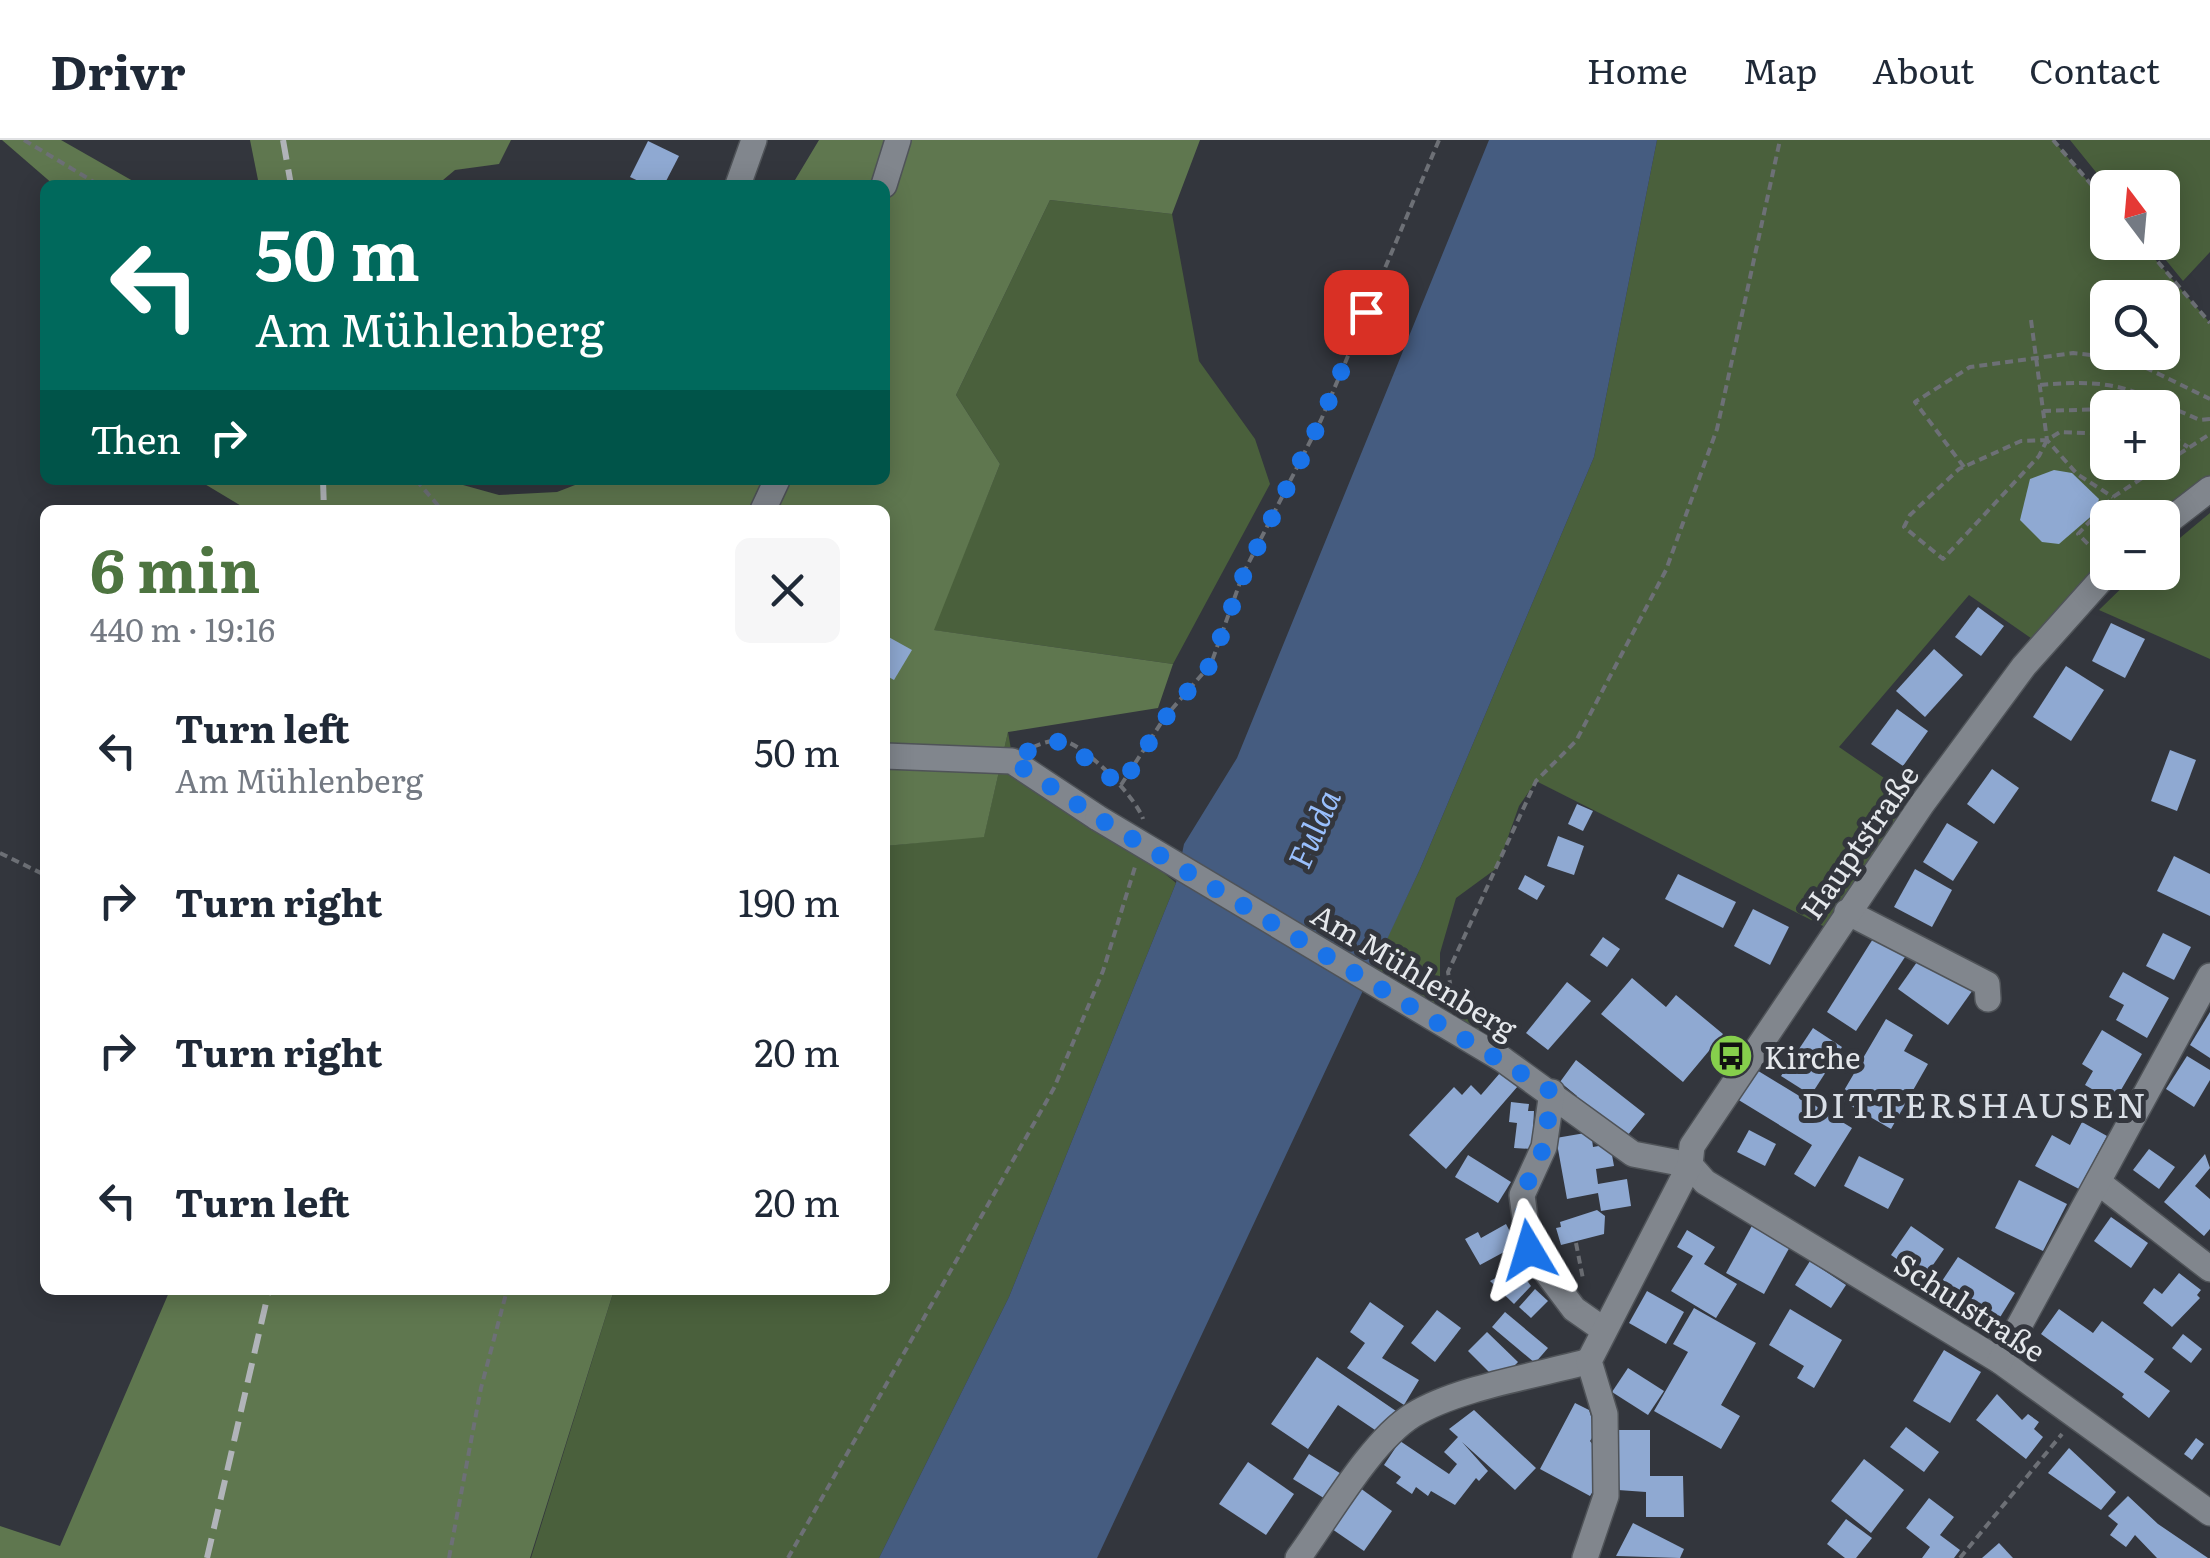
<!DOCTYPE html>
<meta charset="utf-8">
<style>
:root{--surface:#fff;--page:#f6f6f7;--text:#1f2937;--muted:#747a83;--line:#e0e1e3;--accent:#4d7440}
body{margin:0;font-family:Literata,serif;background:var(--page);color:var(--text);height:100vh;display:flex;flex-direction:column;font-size:38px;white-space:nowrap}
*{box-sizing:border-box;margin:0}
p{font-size:32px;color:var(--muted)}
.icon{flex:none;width:55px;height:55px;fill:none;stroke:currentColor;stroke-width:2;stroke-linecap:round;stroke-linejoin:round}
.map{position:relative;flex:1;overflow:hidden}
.details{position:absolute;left:40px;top:365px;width:850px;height:790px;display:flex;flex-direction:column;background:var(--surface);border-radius:15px;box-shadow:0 5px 25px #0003}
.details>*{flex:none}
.guide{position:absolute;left:40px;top:40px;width:850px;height:305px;border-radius:15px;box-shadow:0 5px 25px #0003;background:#00695c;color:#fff;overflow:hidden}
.needle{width:65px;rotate:344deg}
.buttons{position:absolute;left:2090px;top:30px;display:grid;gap:20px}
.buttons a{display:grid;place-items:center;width:90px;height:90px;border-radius:15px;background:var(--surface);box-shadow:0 5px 25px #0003;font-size:50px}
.pin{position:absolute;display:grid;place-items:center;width:85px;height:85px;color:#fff;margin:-42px;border-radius:20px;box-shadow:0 5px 15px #0006}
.me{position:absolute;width:110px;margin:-55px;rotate:353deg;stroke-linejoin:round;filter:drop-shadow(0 0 8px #0008)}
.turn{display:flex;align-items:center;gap:35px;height:210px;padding:0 50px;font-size:45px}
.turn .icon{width:130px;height:130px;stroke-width:2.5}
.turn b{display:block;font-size:70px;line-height:85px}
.then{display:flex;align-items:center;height:95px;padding:0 50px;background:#0003;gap:20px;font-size:38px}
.round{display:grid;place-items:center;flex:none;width:105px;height:105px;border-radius:15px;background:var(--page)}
.overview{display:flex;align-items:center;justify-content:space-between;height:170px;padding:0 50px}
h1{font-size:60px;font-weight:700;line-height:75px;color:var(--accent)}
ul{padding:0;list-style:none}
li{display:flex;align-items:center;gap:30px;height:150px;padding:0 50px}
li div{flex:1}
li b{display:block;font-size:38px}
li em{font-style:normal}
header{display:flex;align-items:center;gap:60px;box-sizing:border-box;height:140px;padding:0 50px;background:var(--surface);border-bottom:2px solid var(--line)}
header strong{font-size:48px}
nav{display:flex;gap:55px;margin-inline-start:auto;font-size:35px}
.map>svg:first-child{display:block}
.green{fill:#4a603c;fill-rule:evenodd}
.forest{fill:#5f774f}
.water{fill:#455c80}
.building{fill:#8fa9d2}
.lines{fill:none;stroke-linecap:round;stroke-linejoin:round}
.minor-casing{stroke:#4f5358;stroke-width:28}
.path{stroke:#6d7076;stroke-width:4;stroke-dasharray:8 5;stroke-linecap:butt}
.minor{stroke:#81868d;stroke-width:25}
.rail{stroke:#b1b4b9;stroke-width:6;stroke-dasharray:20 10;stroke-linecap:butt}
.minor-bridge-casing{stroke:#4f5358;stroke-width:28;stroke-linecap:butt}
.minor-bridge{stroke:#81868d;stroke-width:25}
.route{stroke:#1a73e8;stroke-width:18;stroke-dasharray:0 32.4}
.labels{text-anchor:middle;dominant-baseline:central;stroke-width:10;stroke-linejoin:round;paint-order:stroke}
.street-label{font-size:30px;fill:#e5e8ec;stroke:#33363d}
.poi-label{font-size:30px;fill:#e5e8ec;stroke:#33363d;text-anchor:start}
.water-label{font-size:32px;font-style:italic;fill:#99bffc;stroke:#33363d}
.quarter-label{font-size:35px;letter-spacing:2.5px;fill:#dadfe7;stroke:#33363d}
</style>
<header>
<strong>Drivr</strong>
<nav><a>Home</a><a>Map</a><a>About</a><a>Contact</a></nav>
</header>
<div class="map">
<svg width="2210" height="1418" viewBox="0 0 2210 1418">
<rect width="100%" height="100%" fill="#33363d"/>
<g class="green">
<path d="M 1657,0 L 2053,0 L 2107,64 L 2108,102 L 2141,103 L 2210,183 L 2210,349 L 2162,378 L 2108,378 L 2107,432 L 2035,501 L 1969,455 L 1839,607 L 1919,662 L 1831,790 L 1536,641 L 1519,666 L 1497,728 L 1456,758 L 1440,813 L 1440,849 L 1495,891 L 1488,917 L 1367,840 L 1420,729 L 1594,317 ZM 2108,158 L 2162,158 L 2162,212 L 2108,212 ZM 2108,268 L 2162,268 L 2162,322 L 2108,322 Z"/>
<polygon points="2070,0 2210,0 2210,112 2183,141 2152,103 2162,102 2162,48 2108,47"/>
<polygon points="1050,60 1172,74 1199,221 1255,299 1270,344 1173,524 933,490 1000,324 956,255"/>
<polygon points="2210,373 2210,519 2099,470 2137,433 2162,432 2163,412"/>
<polygon points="1008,592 1013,621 1098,678 1176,743 1009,1157 879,1418 531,1418 614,1150 885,1150 885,706 984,696"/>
</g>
<g class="forest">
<polygon points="2,0 61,0 140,45 54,45"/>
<polygon points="250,0 511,0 499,24 455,30 437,45 259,45"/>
<polygon points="819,0 1200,0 1172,74 1050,60 956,255 1000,324 934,490 1173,524 1158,568 1008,592 984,697 885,706 885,370 248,370 198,340 445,340 499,355 557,352 588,340 885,340 885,45 792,45"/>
<polygon points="170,1150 614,1150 530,1418 0,1418 0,1386 60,1406"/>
</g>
<polygon class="water" points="1489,0 1657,0 1594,317 1420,729 1097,1418 879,1418 1009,1157 1176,743 1184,704 1237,618"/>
<g class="building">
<polygon points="648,1 679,16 664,45 647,45 630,37"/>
<polygon points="2054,330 2072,333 2099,359 2095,373 2059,404 2042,402 2020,380 2030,339"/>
<polygon points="1978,467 2004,486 1981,516 1955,497"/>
<polygon points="2111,483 2145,499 2125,538 2092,521"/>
<polygon points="885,495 912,510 894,540 885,535"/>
<polygon points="1934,509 1963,535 1925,577 1896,551"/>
<polygon points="2066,526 2104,550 2071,601 2033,577"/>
<polygon points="1897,569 1928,591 1903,626 1871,604"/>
<polygon points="2170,610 2196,620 2177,671 2151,661"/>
<polygon points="1992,629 2019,648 1994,684 1967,664"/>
<polygon points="1577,664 1593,671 1583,691 1568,684"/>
<polygon points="1947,683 1978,702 1953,741 1923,722"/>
<polygon points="1558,696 1584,706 1574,735 1547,726"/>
<polygon points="2174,716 2210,734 2210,776 2157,751"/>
<polygon points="1915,729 1952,750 1932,787 1894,767"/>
<polygon points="1678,734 1736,762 1723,788 1665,759"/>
<polygon points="1525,735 1545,746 1537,760 1518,749"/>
<polygon points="1753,769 1789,787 1770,825 1734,806"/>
<polygon points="2163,793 2191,807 2174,840 2146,826"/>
<polygon points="1876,794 1907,814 1856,891 1827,872"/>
<polygon points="1603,797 1620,809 1607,827 1590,815"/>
<polygon points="1924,812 1975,847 1948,885 1898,849"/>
<polygon points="2123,832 2169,858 2147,898 2116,880 2124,865 2109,857"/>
<polygon points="1632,838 1666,867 1676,855 1723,894 1683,942 1601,874"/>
<polygon points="1567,842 1591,861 1548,910 1526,893"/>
<polygon points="2210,872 2210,918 2190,905"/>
<polygon points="1886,879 1913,895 1904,911 1928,924 1891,989 1839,959"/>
<polygon points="1813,888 1842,907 1811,955 1781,936"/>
<polygon points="2102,890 2142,914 2114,962 2085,945 2093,931 2082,924"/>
<polygon points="2187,916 2210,930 2210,940 2194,967 2166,949"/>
<polygon points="1576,920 1645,974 1623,1001 1573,961 1577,956 1560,942"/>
<polygon points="1755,929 1852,988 1815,1047 1794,1034 1812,1005 1737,959"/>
<polygon points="1500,933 1518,946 1446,1029 1409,995 1454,947 1462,955 1471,945 1481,955"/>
<polygon points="1511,962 1529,964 1528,971 1534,971 1532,1009 1514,1008 1517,983 1509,982"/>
<polygon points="2082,982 2107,996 2079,1049 2035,1026 2052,995 2070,1005"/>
<polygon points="1749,990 1776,1004 1765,1026 1737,1012"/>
<polygon points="1591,992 1593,1007 1610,1004 1614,1026 1596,1029 1598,1044 1627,1039 1631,1066 1601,1071 1598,1053 1567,1059 1556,998"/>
<polygon points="2149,1009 2175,1027 2159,1049 2133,1030"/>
<polygon points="2205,1014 2210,1028 2195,1046 2210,1059 2210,1089 2204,1096 2164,1062"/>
<polygon points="1468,1015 1511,1042 1498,1063 1455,1037"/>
<polygon points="1859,1016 1904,1039 1888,1069 1844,1046"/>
<polygon points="2019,1040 2067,1064 2043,1111 1995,1088"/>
<polygon points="1597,1070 1605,1076 1604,1094 1561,1105 1556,1088 1561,1087 1560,1082"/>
<polygon points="2111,1077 2148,1103 2131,1128 2094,1101"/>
<polygon points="1754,1082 1792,1103 1764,1154 1726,1133"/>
<polygon points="1506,1084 1517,1105 1480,1125 1465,1099 1478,1092 1481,1098"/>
<polygon points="1911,1086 1944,1109 1924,1138 1891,1115"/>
<polygon points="1687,1090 1715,1107 1704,1124 1737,1144 1716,1178 1671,1151 1693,1116 1677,1107"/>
<polygon points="1958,1117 2015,1153 1994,1187 1936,1150"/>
<polygon points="1810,1121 1846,1145 1831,1168 1795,1145"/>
<polygon points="1517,1127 1531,1146 1514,1164 1490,1141"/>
<polygon points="2179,1133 2201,1150 2197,1155 2200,1158 2172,1187 2143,1163 2154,1148 2162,1154"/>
<polygon points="1535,1149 1548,1161 1531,1178 1519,1167"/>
<polygon points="1647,1151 1684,1172 1666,1204 1629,1183"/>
<polygon points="1370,1162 1404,1186 1382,1218 1419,1240 1404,1265 1347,1228 1365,1203 1350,1192"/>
<polygon points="1694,1168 1756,1203 1721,1265 1740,1276 1721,1309 1654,1271 1688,1212 1673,1204"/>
<polygon points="1790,1169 1842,1200 1814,1248 1797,1238 1804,1226 1769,1205"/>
<polygon points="2059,1169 2093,1193 2102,1181 2154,1219 2144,1232 2170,1251 2149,1278 2122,1257 2124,1254 2041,1194"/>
<polygon points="1437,1170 1461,1188 1435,1222 1411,1203"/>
<polygon points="1505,1172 1548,1208 1535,1223 1492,1187"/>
<polygon points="1487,1192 1518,1222 1499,1242 1468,1211"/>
<polygon points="2183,1194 2202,1209 2191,1223 2172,1208"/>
<polygon points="1944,1210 1981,1232 1950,1283 1913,1261"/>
<polygon points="1317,1217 1396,1271 1381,1294 1338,1265 1308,1309 1271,1284"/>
<polygon points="1628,1228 1664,1251 1648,1275 1612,1252"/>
<polygon points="1997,1254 2022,1280 2028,1274 2039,1282 2034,1289 2043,1297 2026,1319 1976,1280"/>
<polygon points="1575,1263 1589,1270 1596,1292 1590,1301 1596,1309 1597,1344 1590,1356 1540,1329"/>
<polygon points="1474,1270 1536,1328 1515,1350 1462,1302 1488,1331 1479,1341 1476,1338 1455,1365 1431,1351 1428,1356 1416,1347 1412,1354 1396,1343 1401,1337 1384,1325 1400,1301 1449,1334 1457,1324 1444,1312 1458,1297 1449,1289"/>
<polygon points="1906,1287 1939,1312 1924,1332 1890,1307"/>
<polygon points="1617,1290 1650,1290 1650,1336 1683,1336 1684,1377 1646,1377 1646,1352 1618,1350"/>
<polygon points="2196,1298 2204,1304 2192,1320 2184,1314"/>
<polygon points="2069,1308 2116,1352 2101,1370 2048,1333"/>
<polygon points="1309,1314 1343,1335 1327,1360 1293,1339"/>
<polygon points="1864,1319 1904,1350 1871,1393 1831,1361"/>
<polygon points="1248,1322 1294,1354 1266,1395 1219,1364"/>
<polygon points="1360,1348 1392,1371 1364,1411 1332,1389"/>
<polygon points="2128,1356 2158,1384 2208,1418 2157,1418 2135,1395 2126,1407 2110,1395 2118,1384 2108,1376"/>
<polygon points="1929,1358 1954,1377 1940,1395 1960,1410 1954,1418 1922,1418 1930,1407 1906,1388"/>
<polygon points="1846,1379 1872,1398 1856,1418 1845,1418 1827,1404"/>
<polygon points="1633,1383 1684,1409 1680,1418 1616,1416"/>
<polygon points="1999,1403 2013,1418 1982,1418"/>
</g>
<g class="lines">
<g class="minor-casing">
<g id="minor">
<polyline points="738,45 754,0"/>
<polyline points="884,45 898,0"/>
<polyline points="763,370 777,340"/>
<polyline points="2162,386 2210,349"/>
<polyline points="885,616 1012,621 1098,678"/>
<polyline points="1847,772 1987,844 1988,859"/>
<polyline points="1502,919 1633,1014 1690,1025"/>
<polyline points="1552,952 1544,1007 1522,1055 1529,1109 1574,1169 1604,1190"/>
<polyline points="1690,1025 1705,1042 2000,1221 2210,1373"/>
<polyline points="2098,1042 2210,1129"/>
<polyline points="2000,1221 2210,836"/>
<path d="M 1298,1418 C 1329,1376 1370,1302 1413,1275 C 1459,1247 1537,1236 1589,1221"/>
<polyline points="1585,1418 1606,1356 1605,1274 1589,1221 1690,1025 1692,1006 1922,664 2024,526 2108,432"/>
</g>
</g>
<g class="path">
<polyline points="24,0 99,45"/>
<polyline points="2053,0 2108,64"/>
<polyline points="2141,102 2210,183"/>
<polyline points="2031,180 2047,300 2077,334 2113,357"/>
<path d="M 2040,245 C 2122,238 2129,250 2200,280 L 2210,279"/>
<polyline points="2043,271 2108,269"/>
<polyline points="2162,290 2188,307"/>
<polyline points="2047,300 2039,316 1943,419 1904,387 1910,375 1959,329 2021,301 2047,300 2060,292 2108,294"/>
<polyline points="1964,327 1915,262 1970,227 2073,213 2128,219 2210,259"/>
<polyline points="416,340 442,370"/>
<polyline points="2097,413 2078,394 2113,357 2210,294"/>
<path d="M 1033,607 C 1042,603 1054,599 1064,601 C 1086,606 1136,657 1143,679"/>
<polyline points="1121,645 1165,577 1211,524 1243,434 1321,280 1439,0"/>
<polyline points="0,713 45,735"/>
<polyline points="1500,888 1452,854 1448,832 1536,641 1576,601 1666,430 1717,289 1780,0"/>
<polyline points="1576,1103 1583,1139"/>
<polyline points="449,1418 481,1248 507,1150"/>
<polyline points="788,1418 1054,948 1103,831 1135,727"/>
<polyline points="1960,1418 2062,1294"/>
</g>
<use href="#minor" class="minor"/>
<g class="rail">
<polyline points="283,0 291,45"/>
<polyline points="323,340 324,370"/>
<polyline points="207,1418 269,1150"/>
</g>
<g class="minor-bridge-casing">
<polyline id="minor-bridge" points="1098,678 1502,919"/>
</g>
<use href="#minor-bridge" class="minor-bridge"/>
</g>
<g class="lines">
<polyline class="route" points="1366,172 1321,280 1244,434 1211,524 1166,577 1121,646 1064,601 1040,604 1012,621 1098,678 1552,952 1544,1007 1522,1055 1529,1110"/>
</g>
<defs>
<g id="bus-disc" transform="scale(2.25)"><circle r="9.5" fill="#86cf4c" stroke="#33363d"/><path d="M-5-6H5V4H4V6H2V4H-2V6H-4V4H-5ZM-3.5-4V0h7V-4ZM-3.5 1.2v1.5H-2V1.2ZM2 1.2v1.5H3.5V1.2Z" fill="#111"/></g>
</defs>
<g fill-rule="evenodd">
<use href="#bus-disc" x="1731" y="916"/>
</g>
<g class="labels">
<g class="street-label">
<text transform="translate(1858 701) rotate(-55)">Hauptstraße</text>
<text transform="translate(1415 830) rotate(31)">Am Mühlenberg</text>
<text transform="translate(1971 1166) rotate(33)">Schulstraße</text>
</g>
<g class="poi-label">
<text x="1764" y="916">Kirche</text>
</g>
<g class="water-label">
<text transform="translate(1312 688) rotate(-66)">Fulda</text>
</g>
<g class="quarter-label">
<text x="1975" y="963">DITTERSHAUSEN</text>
</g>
</g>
</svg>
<div class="buttons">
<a><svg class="needle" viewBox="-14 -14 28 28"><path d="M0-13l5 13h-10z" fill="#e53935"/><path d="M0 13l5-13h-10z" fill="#747a83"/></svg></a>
<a><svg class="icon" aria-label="search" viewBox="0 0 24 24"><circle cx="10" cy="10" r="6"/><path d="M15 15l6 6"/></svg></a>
<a>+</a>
<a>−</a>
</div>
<div class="pin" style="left:1366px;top:172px;background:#d93025"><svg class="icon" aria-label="arrive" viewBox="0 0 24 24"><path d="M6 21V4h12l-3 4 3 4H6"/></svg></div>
<svg class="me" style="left:1529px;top:1110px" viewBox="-20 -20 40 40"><path d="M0-17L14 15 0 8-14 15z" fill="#1a73e8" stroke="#fff" stroke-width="4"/></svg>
<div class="guide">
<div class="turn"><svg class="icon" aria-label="left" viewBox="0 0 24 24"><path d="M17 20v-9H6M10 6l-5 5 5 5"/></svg><div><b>50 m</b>Am Mühlenberg</div></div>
<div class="then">Then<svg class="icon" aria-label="right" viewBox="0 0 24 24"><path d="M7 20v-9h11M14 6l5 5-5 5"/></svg></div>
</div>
<section class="details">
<div class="overview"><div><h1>6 min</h1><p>440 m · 19:16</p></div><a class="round"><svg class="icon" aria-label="close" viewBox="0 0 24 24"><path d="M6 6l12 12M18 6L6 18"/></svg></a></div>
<ul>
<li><svg class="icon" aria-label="left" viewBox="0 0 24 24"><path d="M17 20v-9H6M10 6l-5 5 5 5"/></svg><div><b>Turn left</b><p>Am Mühlenberg</p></div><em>50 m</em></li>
<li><svg class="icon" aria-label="right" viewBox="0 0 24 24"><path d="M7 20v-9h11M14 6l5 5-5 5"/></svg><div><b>Turn right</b></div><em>190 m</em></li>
<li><svg class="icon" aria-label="right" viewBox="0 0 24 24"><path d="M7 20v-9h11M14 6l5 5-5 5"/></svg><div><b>Turn right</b></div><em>20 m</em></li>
<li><svg class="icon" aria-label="left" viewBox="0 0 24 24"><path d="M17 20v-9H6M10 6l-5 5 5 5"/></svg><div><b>Turn left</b></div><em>20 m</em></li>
</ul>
</section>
</div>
